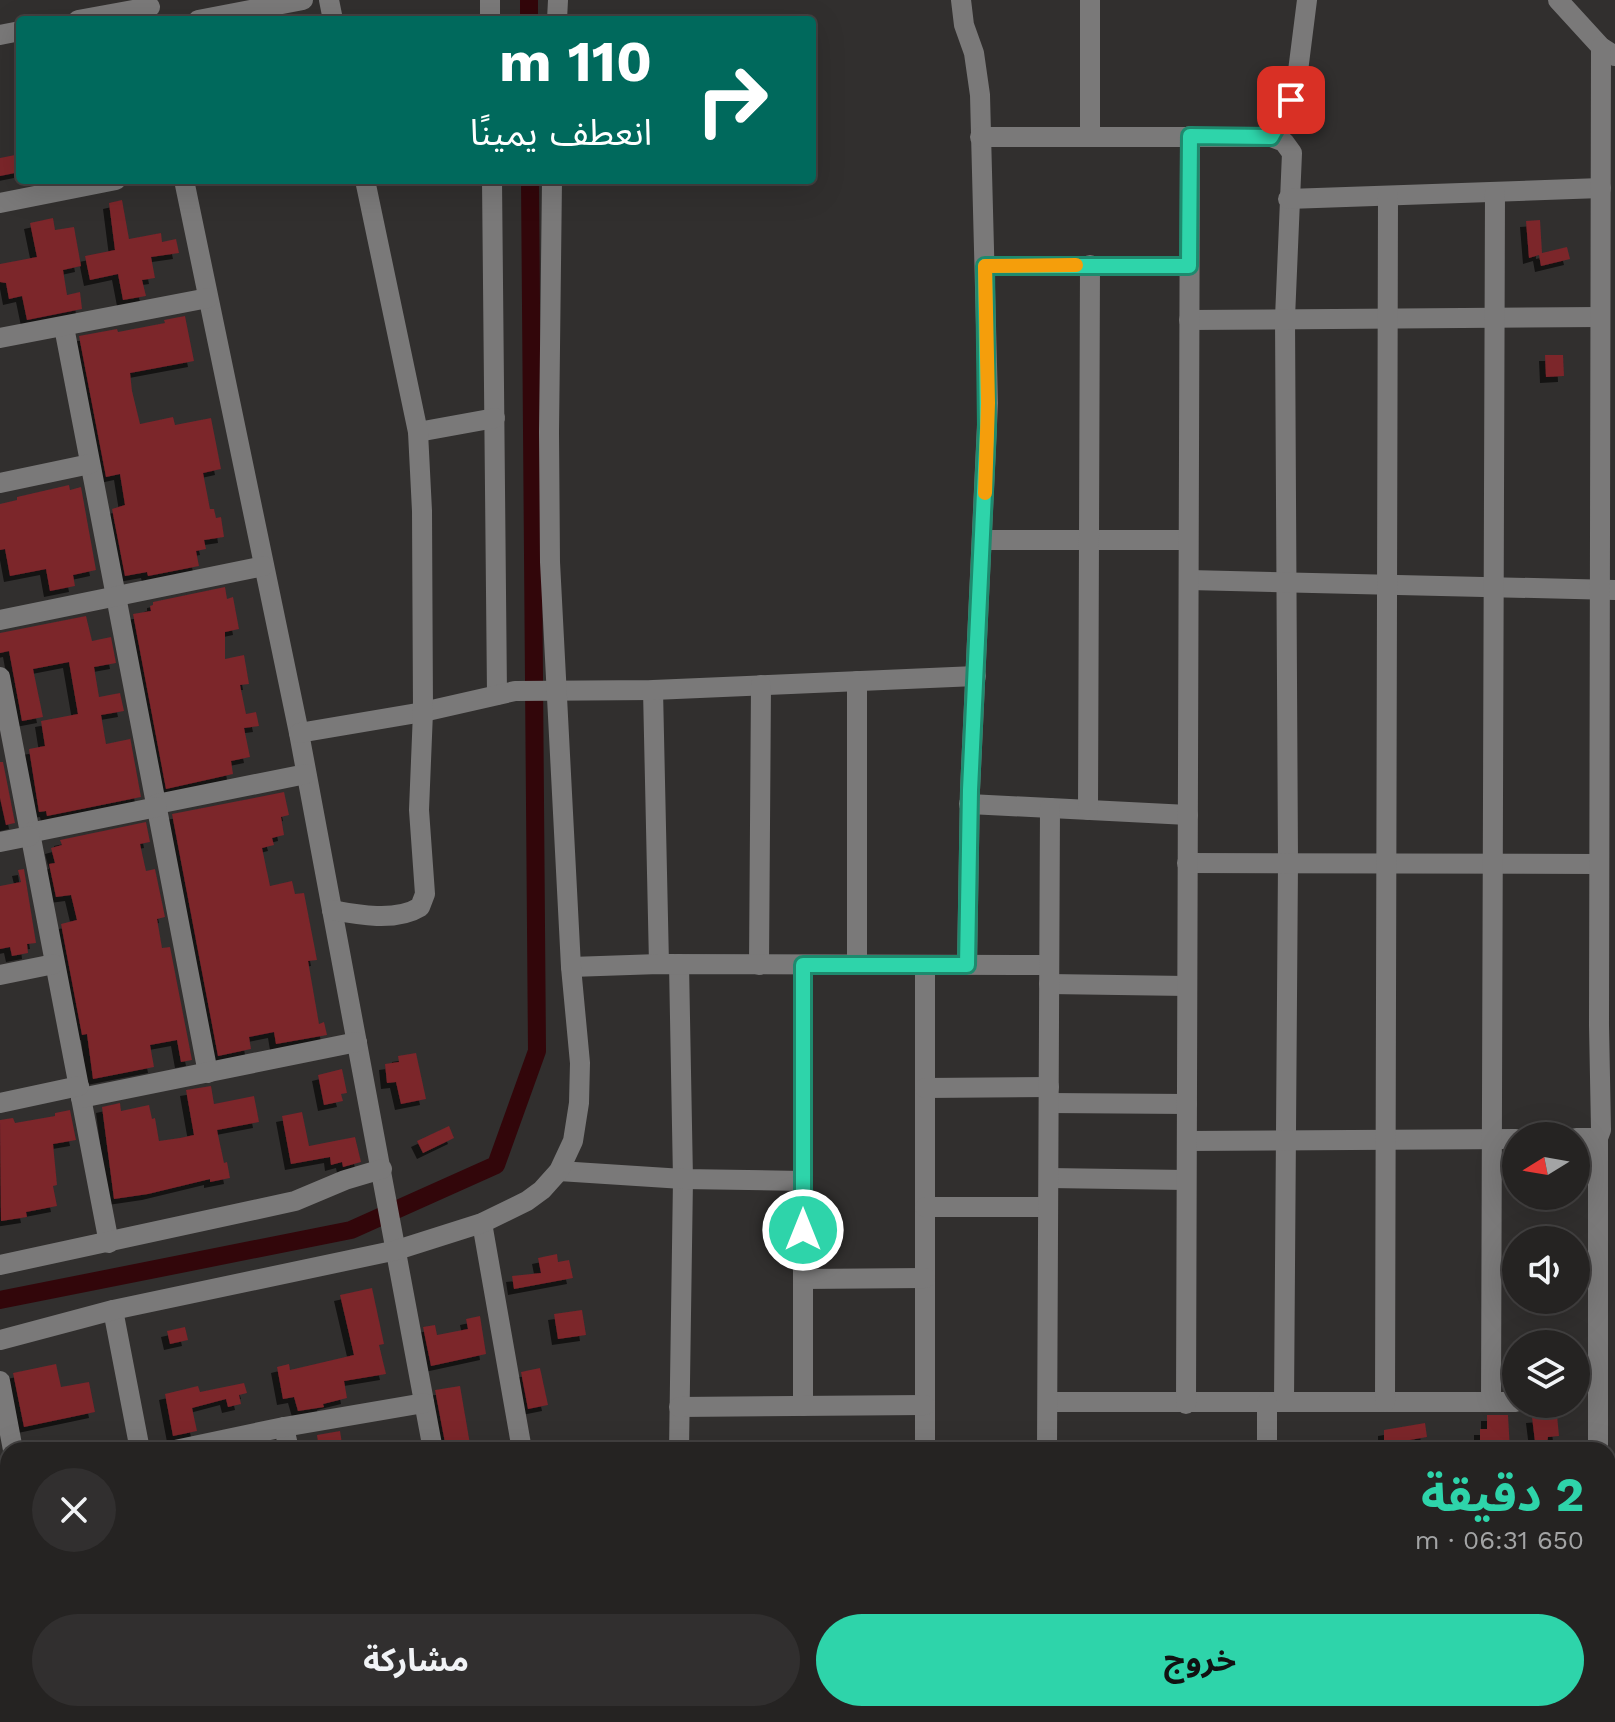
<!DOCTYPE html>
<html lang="ar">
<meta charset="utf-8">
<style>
:root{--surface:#252322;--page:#312f2f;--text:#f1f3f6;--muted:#a3a4a5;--line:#424040;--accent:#2ed4aa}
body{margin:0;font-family:"Work Sans","Noto Sans Arabic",sans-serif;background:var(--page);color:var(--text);direction:rtl;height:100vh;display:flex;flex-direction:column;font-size:30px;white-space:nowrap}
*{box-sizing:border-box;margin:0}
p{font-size:26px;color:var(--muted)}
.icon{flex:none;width:44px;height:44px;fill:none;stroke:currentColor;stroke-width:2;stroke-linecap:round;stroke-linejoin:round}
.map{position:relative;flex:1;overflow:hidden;direction:ltr}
.panel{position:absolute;left:0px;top:1442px;width:1616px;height:280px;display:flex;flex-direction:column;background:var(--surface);border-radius:24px 24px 0 0;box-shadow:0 8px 32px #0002,0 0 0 2px var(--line);direction:rtl}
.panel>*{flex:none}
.hud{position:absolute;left:16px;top:16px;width:800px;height:168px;border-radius:8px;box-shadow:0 8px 32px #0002,0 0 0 2px var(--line);direction:rtl;background:#00695c;color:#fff;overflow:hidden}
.needle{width:52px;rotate:259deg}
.fabs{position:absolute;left:1502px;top:1122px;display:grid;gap:16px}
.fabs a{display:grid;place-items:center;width:88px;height:88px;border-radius:50%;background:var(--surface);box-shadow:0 8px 32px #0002,0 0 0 2px var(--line);font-size:40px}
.pin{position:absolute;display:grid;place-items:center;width:68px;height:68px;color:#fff;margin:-34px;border-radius:16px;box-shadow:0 4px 12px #0006}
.me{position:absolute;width:88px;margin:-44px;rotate:0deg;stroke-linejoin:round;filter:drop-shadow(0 0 6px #0008)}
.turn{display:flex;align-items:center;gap:28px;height:168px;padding:0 32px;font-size:36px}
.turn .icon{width:104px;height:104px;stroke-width:2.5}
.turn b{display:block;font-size:56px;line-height:68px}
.round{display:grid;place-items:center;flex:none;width:84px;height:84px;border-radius:42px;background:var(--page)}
.summary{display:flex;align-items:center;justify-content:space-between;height:136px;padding:0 32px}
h1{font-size:48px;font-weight:700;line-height:60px;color:var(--accent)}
.primary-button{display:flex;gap:16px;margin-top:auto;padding:16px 32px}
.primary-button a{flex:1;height:92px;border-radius:48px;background:var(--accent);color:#111;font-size:32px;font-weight:700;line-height:92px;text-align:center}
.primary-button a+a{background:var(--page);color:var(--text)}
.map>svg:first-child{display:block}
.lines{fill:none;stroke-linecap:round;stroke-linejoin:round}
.canal{stroke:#32060a;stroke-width:18}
.building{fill:#7b252b;filter:url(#shadow)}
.minor{stroke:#7a7979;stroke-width:20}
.route-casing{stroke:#1e8a6e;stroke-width:20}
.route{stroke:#2ed4aa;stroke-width:14}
.slow{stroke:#f59e0b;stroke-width:14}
</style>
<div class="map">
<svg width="1615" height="1722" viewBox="0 0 1615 1722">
<defs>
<filter id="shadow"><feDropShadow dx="-6" dy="6" stdDeviation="0" flood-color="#0009"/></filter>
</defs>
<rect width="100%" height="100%" fill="#312f2e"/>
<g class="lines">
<g class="canal">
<polyline points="529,0 529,20"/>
<polyline points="0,1300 351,1230 496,1165 537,1051 530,180"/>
</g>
</g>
<g class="building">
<polygon points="20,154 20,172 0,176 0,158"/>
<polygon points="122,200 129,239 161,233 162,242 176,239 179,253 151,257 155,278 142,280 146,296 123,300 118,274 90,280 85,256 115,250 109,203"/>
<polygon points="53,218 55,230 74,227 81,266 63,270 67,295 80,292 82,309 27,320 22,296 9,299 6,283 0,282 0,264 37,257 30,223"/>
<polygon points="1540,220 1542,253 1567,247 1570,259 1541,266 1539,255 1529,258 1526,221"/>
<polygon points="185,316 194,361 130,373 132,391 140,424 173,417 175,425 211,418 221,469 203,473 210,509 214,509 216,518 221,517 224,537 204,540 206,549 196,551 199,566 148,576 147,572 125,576 112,509 125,505 120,474 106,477 79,336 117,329 118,332 165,323 164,320"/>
<polygon points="1545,355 1563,355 1564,376 1546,377"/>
<polygon points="69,485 70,490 81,487 96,570 73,575 75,586 50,591 46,569 10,576 5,549 0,550 0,504 17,500 17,497"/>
<polygon points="225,587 227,599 233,597 239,629 225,632 225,659 244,655 249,684 240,685 246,714 256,712 259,726 244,728 250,757 231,761 233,774 166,789 133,614 151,611 150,606 153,605 153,602"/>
<polygon points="86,616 92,641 111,637 116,663 94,667 99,697 120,693 124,711 101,715 106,744 130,739 130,737 141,797 47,816 46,811 39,812 29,749 45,746 41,721 78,714 69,662 33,669 43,717 22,721 9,651 0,653 0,633"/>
<polygon points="0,762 3,762 15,823 6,825 0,798"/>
<polygon points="284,792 289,815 281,817 284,835 272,838 274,845 262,848 270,886 292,881 295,894 304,893 317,960 308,961 319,1024 324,1022 327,1035 276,1044 274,1032 249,1037 251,1049 218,1056 172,814"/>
<polygon points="146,822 150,842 140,844 146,871 155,869 165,917 157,919 162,948 170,947 192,1060 181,1062 177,1040 150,1045 154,1067 93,1079 87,1034 82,1035 61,924 77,920 71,895 56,897 49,864 55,863 51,848 62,845 60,840"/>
<polygon points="24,869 36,943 27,944 28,953 12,956 10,947 0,949 0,886 21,882 18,870"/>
<polygon points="416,1053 426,1099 401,1104 396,1082 387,1083 385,1064 399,1062 398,1056"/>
<polygon points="342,1069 347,1093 341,1094 343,1101 324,1105 318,1075"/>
<polygon points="211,1086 214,1104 254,1096 259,1122 217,1130 224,1163 227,1162 230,1178 210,1182 210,1179 148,1194 114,1199 102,1107 120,1103 121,1111 149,1105 152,1119 155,1118 159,1141 180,1138 194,1135 186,1090"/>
<polygon points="70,1110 76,1140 53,1144 57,1185 53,1186 57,1206 26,1212 27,1217 1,1221 0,1120 13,1118 15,1123 55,1116 55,1113"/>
<polygon points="302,1112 309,1146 355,1137 361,1162 343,1167 342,1162 331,1165 330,1157 291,1164 282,1116"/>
<polygon points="449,1126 454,1138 423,1153 417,1141"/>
<polygon points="557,1254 558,1262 569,1260 573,1278 514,1289 512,1276 541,1273 538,1258"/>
<polygon points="372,1288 384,1344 379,1345 386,1374 344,1381 347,1398 323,1404 324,1407 298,1411 294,1397 283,1399 277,1367 289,1364 290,1370 354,1355 340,1295"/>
<polygon points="582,1310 586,1335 558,1339 554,1314"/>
<polygon points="480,1316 486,1354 431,1366 423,1327 435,1325 437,1335 468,1329 466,1319"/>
<polygon points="185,1327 188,1340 170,1344 167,1331"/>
<polygon points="56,1364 61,1387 89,1382 95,1412 24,1427 13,1373"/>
<polygon points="540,1368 548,1405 528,1409 521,1372"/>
<polygon points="244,1383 247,1393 239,1395 241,1404 228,1407 226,1399 192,1408 197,1431 173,1436 165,1394 198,1386 200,1392"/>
<polygon points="460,1386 470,1444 446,1448 435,1390"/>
<polygon points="1487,1415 1508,1415 1510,1450 1480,1450 1480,1429 1487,1429"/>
<polygon points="1557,1415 1559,1436 1548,1437 1546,1450 1536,1450 1532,1417"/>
<polygon points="1425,1423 1427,1437 1404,1441 1402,1450 1384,1450 1384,1430"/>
<polygon points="340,1431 343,1450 319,1450 317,1435"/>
</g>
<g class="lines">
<g class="minor">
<polyline points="329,0 333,20"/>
<polyline points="490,0 490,20"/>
<polyline points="961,0 964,25 974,53 980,95 988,403 970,790 967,965"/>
<polyline points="1090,0 1090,136"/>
<polyline points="1558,0 1601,47 1615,56"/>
<polyline points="78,20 150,7"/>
<polyline points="198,20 303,0"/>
<polyline points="557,20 558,0"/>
<polyline points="0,35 20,31"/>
<polyline points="980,137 1271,137 1284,142 1292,153 1285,318 1288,862 1284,1402"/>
<polyline points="1271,137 1291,100 1297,79 1307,0"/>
<polyline points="184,180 299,733 433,1450"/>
<polyline points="492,180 497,695"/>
<polyline points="1288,199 1601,188"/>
<polyline points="0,203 116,180"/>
<polyline points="985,266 1189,266"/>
<polyline points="1189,320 1600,317"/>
<polyline points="64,327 208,1073"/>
<polyline points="0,338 208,298"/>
<polyline points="418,432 495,418"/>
<polyline points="0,483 90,464"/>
<polyline points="983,540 1188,540"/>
<polyline points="1189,580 1615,590"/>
<polyline points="0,620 264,566"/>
<polyline points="0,677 109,1243"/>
<polyline points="653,690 659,964"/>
<polyline points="299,733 423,712 515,691 653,690 976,676"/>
<polyline points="157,804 306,774"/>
<polyline points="969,804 1188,815"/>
<polyline points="1088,810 1090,265"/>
<polyline points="29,833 157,807"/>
<polyline points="0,842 30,836"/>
<polyline points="1187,863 1599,864"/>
<path d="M 332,910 C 358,915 396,922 420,907 L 425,894 L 419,810 L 423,712 L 422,511 L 418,432 L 365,180"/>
<polyline points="679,964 683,1179 679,1450"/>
<polyline points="759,965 761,685"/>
<polyline points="857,965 857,681"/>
<polyline points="925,965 925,1450"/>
<polyline points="571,967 659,964 1049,965"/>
<polyline points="0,975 54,964"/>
<polyline points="1049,984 1187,986"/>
<polyline points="925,1088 1049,1087"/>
<polyline points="81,1098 357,1042"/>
<polyline points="0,1103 79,1086"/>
<polyline points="1049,1103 1187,1104"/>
<polyline points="1576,1138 1598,1138"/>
<polyline points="1187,1141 1516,1139"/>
<polyline points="559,1171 683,1179 803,1181"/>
<polyline points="1049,1178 1186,1180"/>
<polyline points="925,1207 1048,1207"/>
<polyline points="482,1223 522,1450"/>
<polyline points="0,1265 295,1201 345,1180 382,1169"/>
<polyline points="803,1279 925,1278"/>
<polyline points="113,1310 140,1450"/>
<polyline points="0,1340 113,1310 397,1250 482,1223 527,1201 542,1190 559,1171 573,1141 579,1103 580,1063 571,967 550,562 549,432 552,180"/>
<polyline points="0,1381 13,1450"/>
<polyline points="1048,1402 1516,1402"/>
<polyline points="1385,1402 1388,196"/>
<polyline points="1491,1402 1495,193"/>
<polyline points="1186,1404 1190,136"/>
<polyline points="803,1406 803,965"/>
<polyline points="679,1407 925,1405"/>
<polyline points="284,1427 289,1450"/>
<polyline points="175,1450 284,1427 424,1403"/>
<polyline points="1047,1450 1050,808"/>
<polyline points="1267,1450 1267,1402"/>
<polyline points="1598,1450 1598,1138 1601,1130 1599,1025 1601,47"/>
<polyline points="1608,1538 1615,1538"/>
<polyline points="0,1637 8,1636"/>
<polyline points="65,1714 67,1722"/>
<polyline points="343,1714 345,1722"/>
<polyline points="486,1714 488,1722"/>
<polyline points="572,1714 574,1722"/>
<polyline points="1017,1714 1017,1722"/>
<polyline points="1117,1714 1117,1722"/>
<polyline points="1477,1714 1477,1722"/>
<polyline points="1585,1714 1586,1722"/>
<polyline points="690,1720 745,1717"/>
<polyline points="212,1722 250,1714"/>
<polyline points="850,1722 851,1714"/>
<polyline points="951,1722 951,1714"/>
<polyline points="1218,1722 1218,1714"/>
<polyline points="1318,1722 1318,1714"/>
<polyline points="1413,1722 1413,1714"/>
</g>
</g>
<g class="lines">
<g class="route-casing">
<polyline id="route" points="803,1230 803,965 967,965 970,790 987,428 985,266 1189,266 1190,136 1271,137 1291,100"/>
</g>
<use href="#route" class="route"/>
<polyline class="slow" points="985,493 988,403 985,266 1076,265"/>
</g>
</svg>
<div class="fabs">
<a><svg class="needle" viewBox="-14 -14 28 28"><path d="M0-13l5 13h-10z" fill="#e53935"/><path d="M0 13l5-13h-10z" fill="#a3a4a5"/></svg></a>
<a><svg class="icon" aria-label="sound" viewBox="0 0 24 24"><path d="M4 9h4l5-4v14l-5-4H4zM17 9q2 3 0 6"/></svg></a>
<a><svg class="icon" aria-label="layers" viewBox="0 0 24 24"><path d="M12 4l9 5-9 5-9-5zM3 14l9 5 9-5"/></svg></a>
</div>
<div class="pin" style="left:1291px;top:100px;background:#d93025"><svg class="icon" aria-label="arrive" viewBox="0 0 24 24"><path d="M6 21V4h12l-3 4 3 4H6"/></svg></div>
<svg class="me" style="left:803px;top:1230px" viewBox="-20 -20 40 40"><circle r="17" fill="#2ed4aa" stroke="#fff" stroke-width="3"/><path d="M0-11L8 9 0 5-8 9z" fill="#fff"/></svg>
<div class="hud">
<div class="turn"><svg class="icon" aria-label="right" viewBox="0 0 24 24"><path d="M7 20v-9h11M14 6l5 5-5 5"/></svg><div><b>110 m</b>انعطف يمينًا</div></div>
</div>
<section class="panel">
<div class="summary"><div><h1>2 دقيقة</h1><p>650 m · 06:31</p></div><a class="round"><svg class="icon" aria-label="close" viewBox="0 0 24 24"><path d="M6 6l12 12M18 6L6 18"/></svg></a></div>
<div class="primary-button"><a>خروج</a><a>مشاركة</a></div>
</section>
</div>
